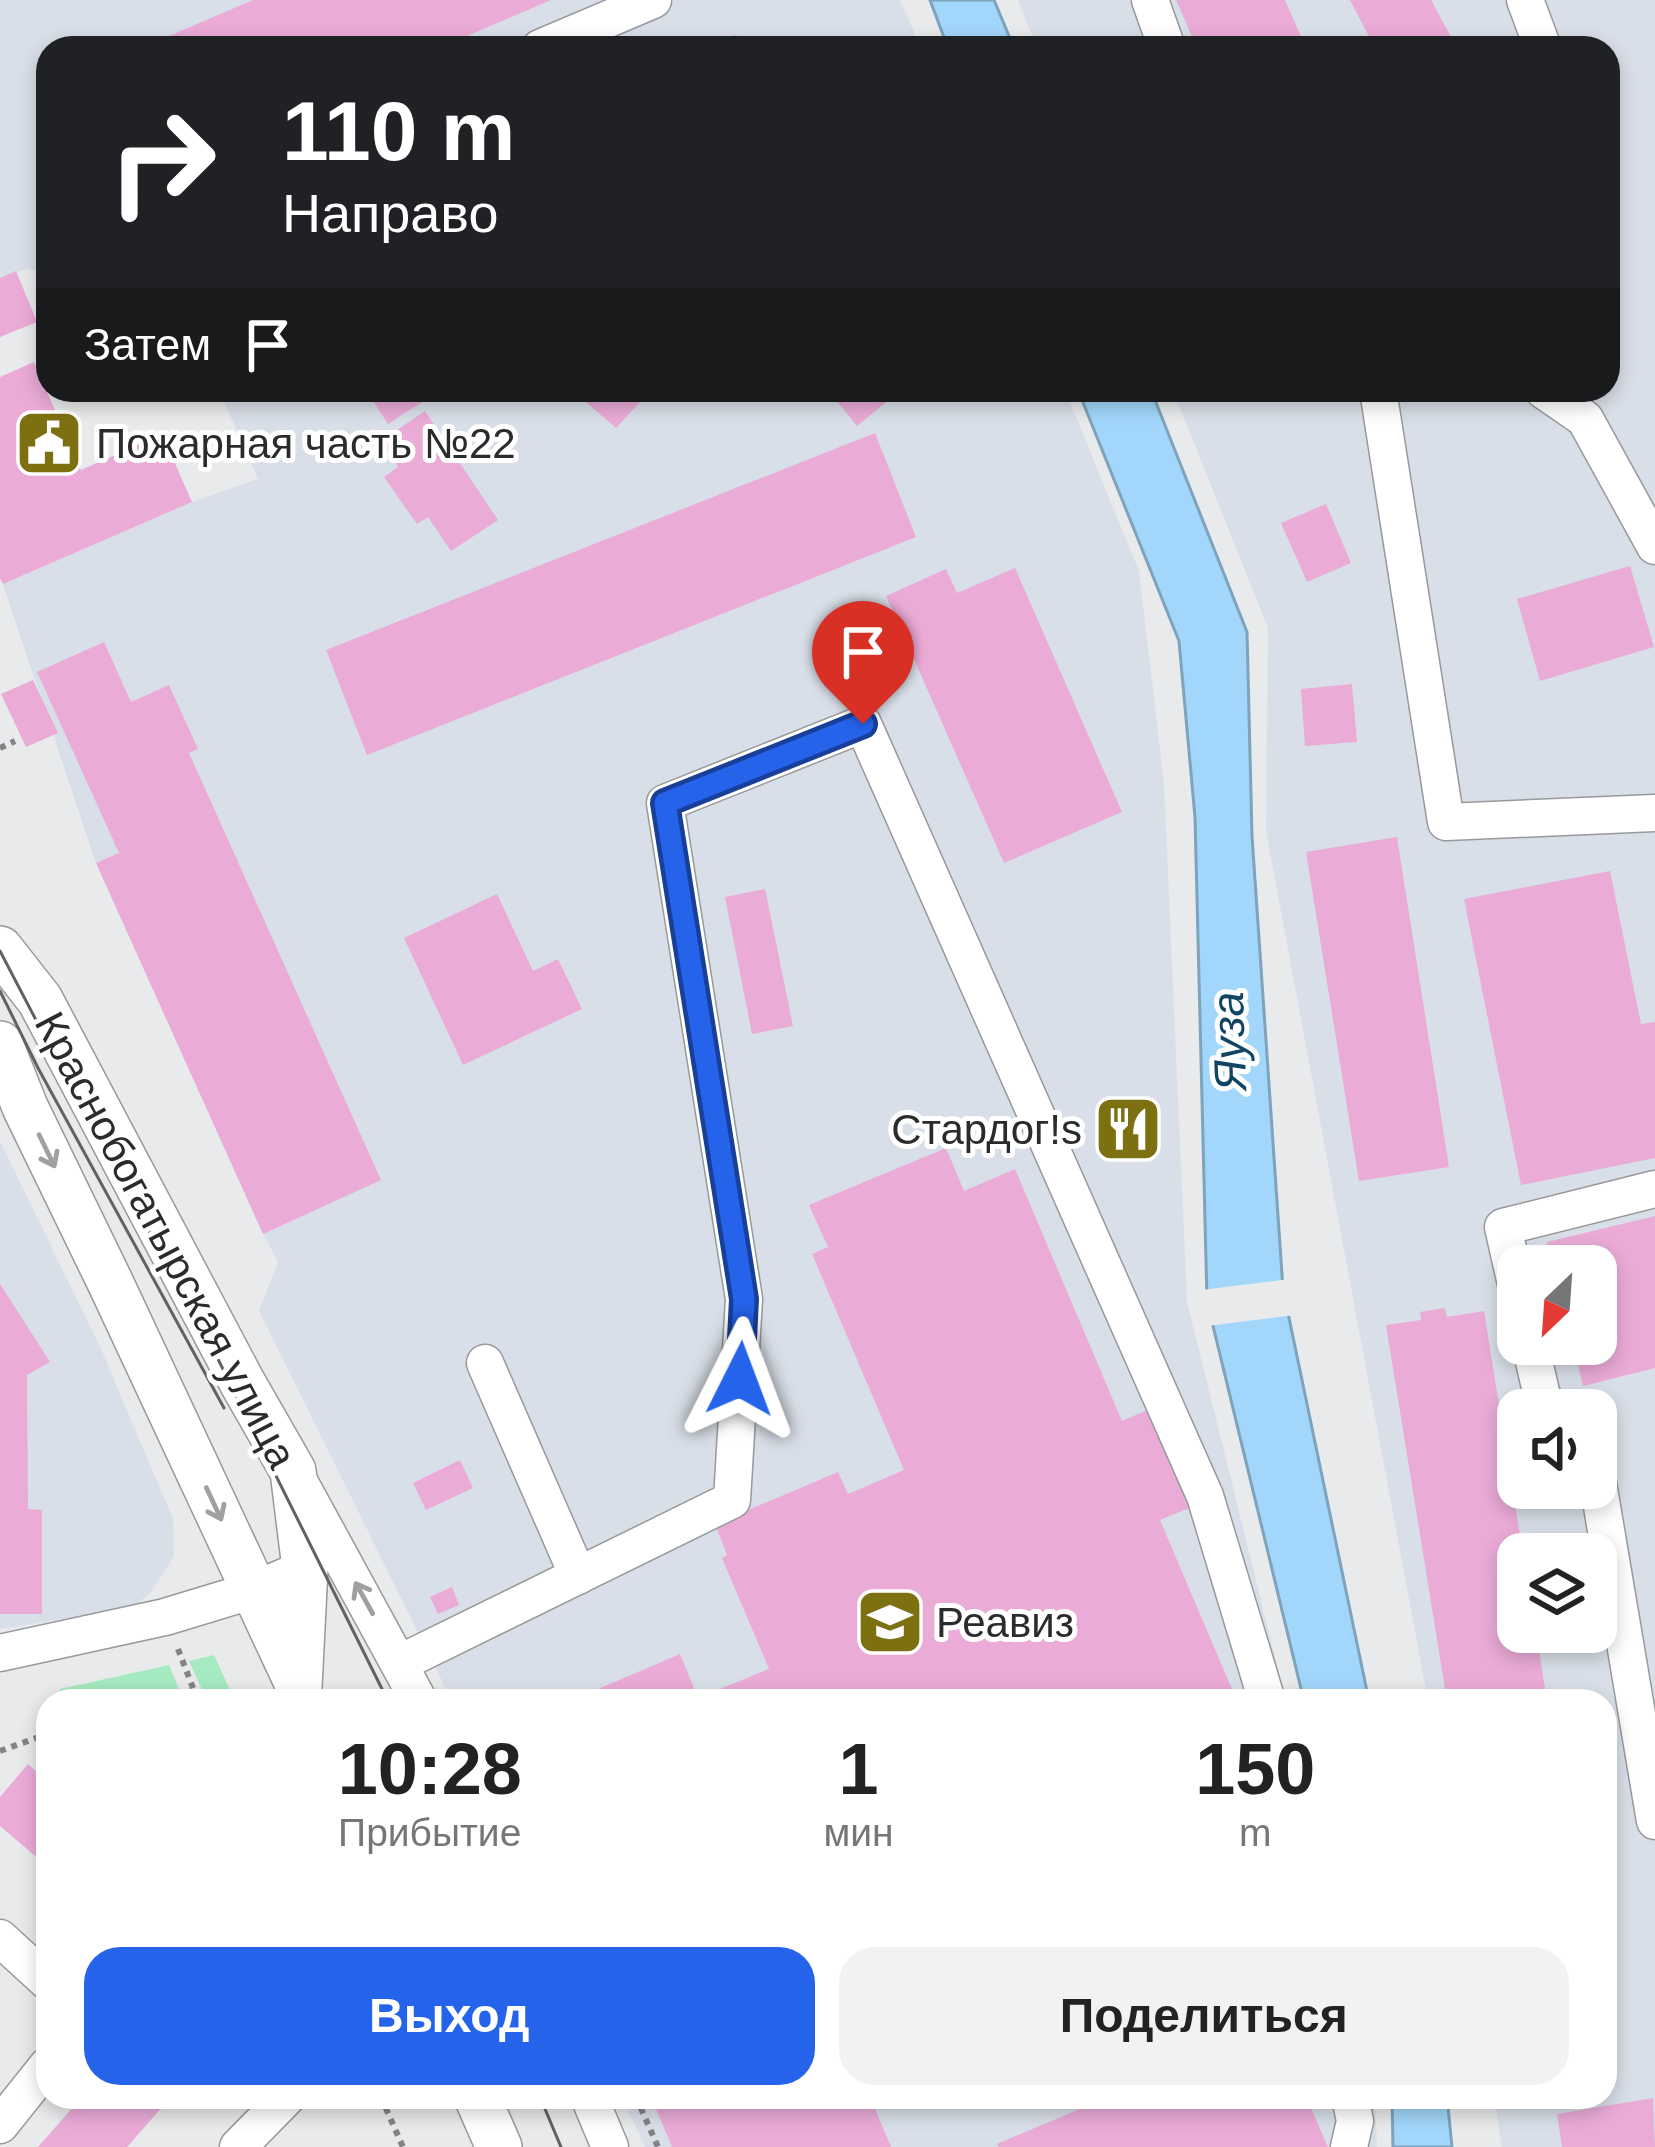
<!DOCTYPE html>
<html lang="ru">
<meta charset="utf-8">
<style>
:root{--surface:#fff;--page:#f2f2f2;--text:#222;--muted:#767676;--accent:#2563eb}
body{margin:0;font-family:Helvetica,sans-serif;background:var(--page);color:var(--text);height:100vh;display:flex;flex-direction:column;font-size:45px;white-space:nowrap}
*{box-sizing:border-box;margin:0}
p{font-size:39px;color:var(--muted)}
.icon{flex:none;width:66px;height:66px;fill:none;stroke:currentColor;stroke-width:2;stroke-linecap:round;stroke-linejoin:round}
.map{position:relative;flex:1;overflow:hidden}
.details{position:absolute;left:36px;top:1689px;width:1581px;height:420px;display:flex;flex-direction:column;background:var(--surface);border-radius:36px;box-shadow:0 6px 18px #0003}
.details>*{flex:none}
.hud{position:absolute;left:36px;top:36px;width:1584px;height:366px;border-radius:36px;box-shadow:0 6px 18px #0003;background:#202124;color:#fff;overflow:hidden}
.needle{width:78px;rotate:205deg}
.buttons{position:absolute;left:1497px;top:1245px;display:grid;gap:24px}
.buttons a{display:grid;place-items:center;width:120px;height:120px;border-radius:24px;background:var(--surface);box-shadow:0 6px 18px #0003;font-size:60px}
.pin{position:absolute;display:grid;place-items:center;width:102px;height:102px;color:#fff;margin:-123px -51px;border-radius:50% 50% 50% 0;rotate:-45deg;box-shadow:0 0 12px #0007}
.pin .icon{rotate:45deg}
.me{position:absolute;width:132px;margin:-66px;rotate:3deg;stroke-linejoin:round;filter:drop-shadow(0 0 9px #0008)}
.turn{display:flex;align-items:center;gap:42px;height:252px;padding:0 48px;font-size:54px}
.turn .icon{width:156px;height:156px;stroke-width:2.5}
.turn b{display:block;font-size:84px;line-height:102px}
.then{display:flex;align-items:center;height:114px;padding:0 48px;background:#0003;gap:24px;font-size:45px}
.eta{display:flex;justify-content:space-evenly;align-items:center;height:204px;text-align:center}
.eta b{font-size:72px;font-weight:800;line-height:84px}
.action{display:flex;gap:24px;margin-top:auto;padding:24px 48px}
.action a{flex:1;height:138px;border-radius:36px;background:var(--accent);color:#fff;font-size:48px;font-weight:800;line-height:138px;text-align:center}
.action a+a{background:var(--page);color:var(--text)}
.map>svg:first-child{display:block}
.built{fill:#d9dfe8;fill-rule:evenodd}
.green{fill:#a5eac0}
.water{fill:#a2d6fa;stroke:#7ea3bc;stroke-width:3}
.pier{fill:#e8eaec}
.building{fill:#eaabd7}
.lines{fill:none;stroke-linecap:round;stroke-linejoin:round}
.minor-casing{stroke:#97999b;stroke-width:39}
.major-casing{stroke:#97999b;stroke-width:48}
.path{stroke:#828385;stroke-width:6;stroke-dasharray:6 6;stroke-linecap:butt}
.minor{stroke:#fff;stroke-width:36}
.major{stroke:#fff;stroke-width:45}
.tram{stroke:#616263;stroke-width:3}
.oneway{stroke:#9fa0a0}
.route-casing{stroke:#184099;stroke-width:30}
.route{stroke:#2563eb;stroke-width:21}
.labels{text-anchor:middle;dominant-baseline:central;stroke-width:10;stroke-linejoin:round;paint-order:stroke}
.poi-label{font-size:42px;fill:#2a2b2c;stroke:#fff;text-anchor:start}
.street-label{font-size:42px;fill:#2a2b2c;stroke:#fff}
.water-label{font-size:45px;font-style:italic;fill:#124563;stroke:#fff}
</style>
<div class="map">
<svg width="1655" height="2147" viewBox="0 0 1655 2147">
<rect width="100%" height="100%" fill="#e8eaec"/>
<g class="built">
<polygon points="0,0 900,0 921,48 48,48 48,278 29,268 0,278"/>
<path d="M 1018,0 L 1655,0 L 1655,2147 L 1502,2147 L 1494,2097 L 1605,2097 L 1605,1701 L 1428,1701 L 1266,831 L 1268,628 L 1173,390 L 1608,390 L 1608,48 L 1037,48 ZM 1518,1266 L 1596,1266 L 1596,1344 L 1518,1344 ZM 1518,1410 L 1596,1410 L 1596,1488 L 1518,1488 ZM 1518,1554 L 1596,1554 L 1596,1632 L 1518,1632 Z"/>
<polygon points="219,390 1065,390 1139,571 1164,783 1187,1302 1286,1701 452,1701 259,1311 278,1262 263,1233 96,863 3,584 192,502 258,479"/>
<polygon points="0,1141 101,1349 173,1519 174,1556 151,1592 132,1608 0,1629"/>
<polygon points="622,2097 1375,2097 1377,2147 645,2147"/>
</g>
<g class="green">
<polygon points="214,1655 235,1701 207,1701 189,1661"/>
<polygon points="169,1665 184,1701 59,1701 60,1689"/>
</g>
<g class="water">
<polygon points="930,0 994,0 1014,48 948,48"/>
<polygon points="1078,390 1151,390 1247,632 1252,836 1283,1289 1369,1701 1304,1701 1207,1301 1195,817 1179,641"/>
<polygon points="1392,2097 1447,2097 1452,2147 1393,2147"/>
</g>
<polygon class="pier" points="1289,1279 1295,1315 1207,1326 1201,1290"/>
<g class="building">
<polygon points="253,0 551,0 439,48 141,48"/>
<polygon points="1176,0 1285,0 1306,48 1197,48"/>
<polygon points="1350,0 1431,0 1457,48 1375,48"/>
<polygon points="733,35 785,46 785,48 730,48"/>
<polygon points="16,271 37,322 0,337 0,278"/>
<polygon points="34,362 81,470 162,434 192,502 3,584 0,578 0,377"/>
<polygon points="366,390 441,390 388,424"/>
<polygon points="572,390 651,390 616,428"/>
<polygon points="828,390 901,390 857,426"/>
<polygon points="425,411 498,520 451,551 428,517 417,524 384,477 398,467 381,441"/>
<polygon points="875,433 916,537 367,755 326,650"/>
<polygon points="1326,504 1351,563 1307,582 1281,523"/>
<polygon points="1630,566 1654,647 1540,681 1517,599"/>
<polygon points="1015,568 1122,812 1004,863 886,596 946,569 957,593"/>
<polygon points="104,642 131,702 169,685 198,749 189,753 381,1180 263,1234 96,863 119,853 37,672"/>
<polygon points="33,680 58,733 26,747 1,694"/>
<polygon points="1352,684 1357,742 1305,746 1301,689"/>
<polygon points="1397,837 1449,1167 1359,1181 1306,852"/>
<polygon points="1610,871 1641,1024 1655,1022 1655,1158 1521,1185 1464,899"/>
<polygon points="765,889 793,1026 752,1034 725,897"/>
<polygon points="497,894 533,971 558,959 582,1009 463,1065 404,938"/>
<polygon points="946,1148 964,1191 1015,1169 1122,1421 1152,1408 1194,1506 1160,1520 1237,1701 570,1701 680,1654 698,1698 769,1669 722,1558 727,1555 715,1524 838,1472 848,1494 904,1470 812,1254 828,1247 809,1205"/>
<polygon points="1655,1216 1655,1368 1583,1386 1573,1344 1596,1344 1596,1266 1553,1266 1547,1242"/>
<polygon points="0,1284 50,1362 27,1375 28,1509 42,1510 42,1614 0,1614"/>
<polygon points="1445,1308 1447,1317 1484,1311 1523,1554 1518,1554 1518,1632 1536,1632 1547,1701 1447,1701 1386,1325 1421,1320 1420,1312"/>
<polygon points="460,1460 473,1488 426,1510 413,1483"/>
<polygon points="452,1587 459,1605 438,1614 430,1597"/>
<polygon points="28,1764 48,1782 48,1867 0,1826 0,1797"/>
<polygon points="82,2097 171,2097 127,2147 38,2147"/>
<polygon points="651,2097 870,2097 891,2147 672,2147"/>
<polygon points="1108,2097 1306,2097 1328,2147 999,2147 997,2144"/>
<polygon points="1653,2098 1655,2147 1562,2147 1557,2114"/>
</g>
<g class="lines">
<g class="minor-casing">
<g id="minor">
<polyline points="1150,0 1167,48"/>
<polyline points="1525,0 1543,48"/>
<polyline points="540,48 653,0"/>
<polyline points="1378,390 1446,822 1655,813"/>
<polyline points="1543,390 1585,419 1655,546"/>
<polyline points="1518,1293 1503,1227 1655,1189"/>
<polyline points="1530,1344 1542,1396 1553,1410"/>
<polyline points="485,1363 578,1576"/>
<polyline points="1596,1471 1655,1821"/>
<polyline points="300,1483 419,1701"/>
<polyline points="0,1653 165,1617 254,1590 305,1568"/>
<polyline points="400,1663 732,1500 744,1299 665,803 863,724 1205,1496 1267,1701"/>
<polyline points="0,1938 48,1982"/>
<polyline points="589,2097 610,2147"/>
<polyline points="0,2125 48,2065"/>
<polyline points="238,2147 287,2097"/>
<polyline points="1349,2147 1355,2121 1350,2097"/>
</g>
</g>
<g class="major-casing">
<g id="major">
<polyline points="0,949 40,1000 242,1382 293,1471 305,1568 299,1687"/>
<polyline points="0,1044 25,1107 111,1284 297,1682"/>
<polyline points="477,2097 499,2147"/>
</g>
</g>
<g class="path">
<polyline points="0,748 15,741"/>
<polyline points="178,1649 198,1701"/>
<polyline points="0,1751 39,1737 48,1740"/>
<polyline points="381,2097 403,2147"/>
<polyline points="636,2097 658,2147"/>
</g>
<use href="#minor" class="minor"/>
<use href="#major" class="major"/>
<g class="tram">
<polyline points="0,951 85,1114 207,1337 388,1701"/>
<polyline points="0,991 38,1068 224,1408"/>
<polyline points="540,2097 561,2147"/>
</g>
</g>
<defs><path id="oneway-shaft" d="M-6 0H5M1.5-3L5.5 0L1.5 3" fill="none" stroke-width="1.6" stroke-linecap="round" stroke-linejoin="round" transform="scale(3)"/></defs>
<g class="oneway">
<use href="#oneway-shaft" transform="translate(47 1151) rotate(64)"/>
<use href="#oneway-shaft" transform="translate(214 1504) rotate(65)"/>
<use href="#oneway-shaft" transform="translate(364 1598) rotate(-119)"/>
</g>
<g class="lines">
<g class="route-casing">
<polyline id="route" points="740,1379 744,1299 665,803 863,724"/>
</g>
<use href="#route" class="route"/>
</g>
<defs>
<g id="civic-square" transform="scale(3.45)"><rect x="-9" y="-9" width="18" height="18" rx="4" fill="#7d7010" stroke="#fff"/><path d="M-.6-6.5H3V-4.5H.6V-3L4-1V1h2V6H-6V1h2V-1L-.6-3ZM-1.2 2.5V6h2.4V2.5Z" fill="#fff"/></g>
<g id="restaurant-square" transform="scale(3.45)"><rect x="-9" y="-9" width="18" height="18" rx="4" fill="#7d7010" stroke="#fff"/><path d="M-5-6h1v4h1v-4h1v4h1v-4h1v5L-1.5 .5V6h-2V.5L-5-1ZM5-6V6H3V1.5H1.5Q1.5-4 5-6Z" fill="#fff"/></g>
<g id="university-square" transform="scale(3.45)"><rect x="-9" y="-9" width="18" height="18" rx="4" fill="#7d7010" stroke="#fff"/><path d="M0-5L7-2L0 1L-7-2ZM-4 1L0 2.5L4 1V4Q0 6-4 4Z" fill="#fff"/></g>
</defs>
<g fill-rule="evenodd">
<use href="#civic-square" x="49" y="443"/>
<use href="#restaurant-square" x="1128" y="1129"/>
<use href="#university-square" x="890" y="1622"/>
</g>
<g class="labels">
<g class="poi-label">
<text x="96" y="443">Пожарная часть №22</text>
<text x="1082" y="1129" text-anchor="end">Стардог!s</text>
<text x="936" y="1622">Реавиз</text>
</g>
<g class="street-label">
<text transform="translate(166 1240) rotate(62)">Краснобогатырская улица</text>
</g>
<g class="water-label">
<text transform="translate(1229 1041) rotate(-92)">Яуза</text>
</g>
</g>
</svg>
<div class="buttons">
<a><svg class="needle" viewBox="-14 -14 28 28"><path d="M0-13l5 13h-10z" fill="#e53935"/><path d="M0 13l5-13h-10z" fill="#767676"/></svg></a>
<a><svg class="icon" aria-label="sound" viewBox="0 0 24 24"><path d="M4 9h4l5-4v14l-5-4H4zM17 9q2 3 0 6"/></svg></a>
<a><svg class="icon" aria-label="layers" viewBox="0 0 24 24"><path d="M12 4l9 5-9 5-9-5zM3 14l9 5 9-5"/></svg></a>
</div>
<div class="pin" style="left:863px;top:724px;background:#d93025"><svg class="icon" aria-label="arrive" viewBox="0 0 24 24"><path d="M6 21V4h12l-3 4 3 4H6"/></svg></div>
<svg class="me" style="left:740px;top:1379px" viewBox="-20 -20 40 40"><path d="M0-17L14 15 0 8-14 15z" fill="#2563eb" stroke="#fff" stroke-width="4"/></svg>
<div class="hud">
<div class="turn"><svg class="icon" aria-label="right" viewBox="0 0 24 24"><path d="M7 20v-9h11M14 6l5 5-5 5"/></svg><div><b>110 m</b>Направо</div></div>
<div class="then">Затем<svg class="icon" aria-label="arrive" viewBox="0 0 24 24"><path d="M6 21V4h12l-3 4 3 4H6"/></svg></div>
</div>
<section class="details">
<div class="eta">
<div><b>10:28</b><p>Прибытие</p></div>
<div><b>1</b><p>мин</p></div>
<div><b>150</b><p>m</p></div>
</div>
<div class="action"><a>Выход</a><a>Поделиться</a></div>
</section>
</div>
